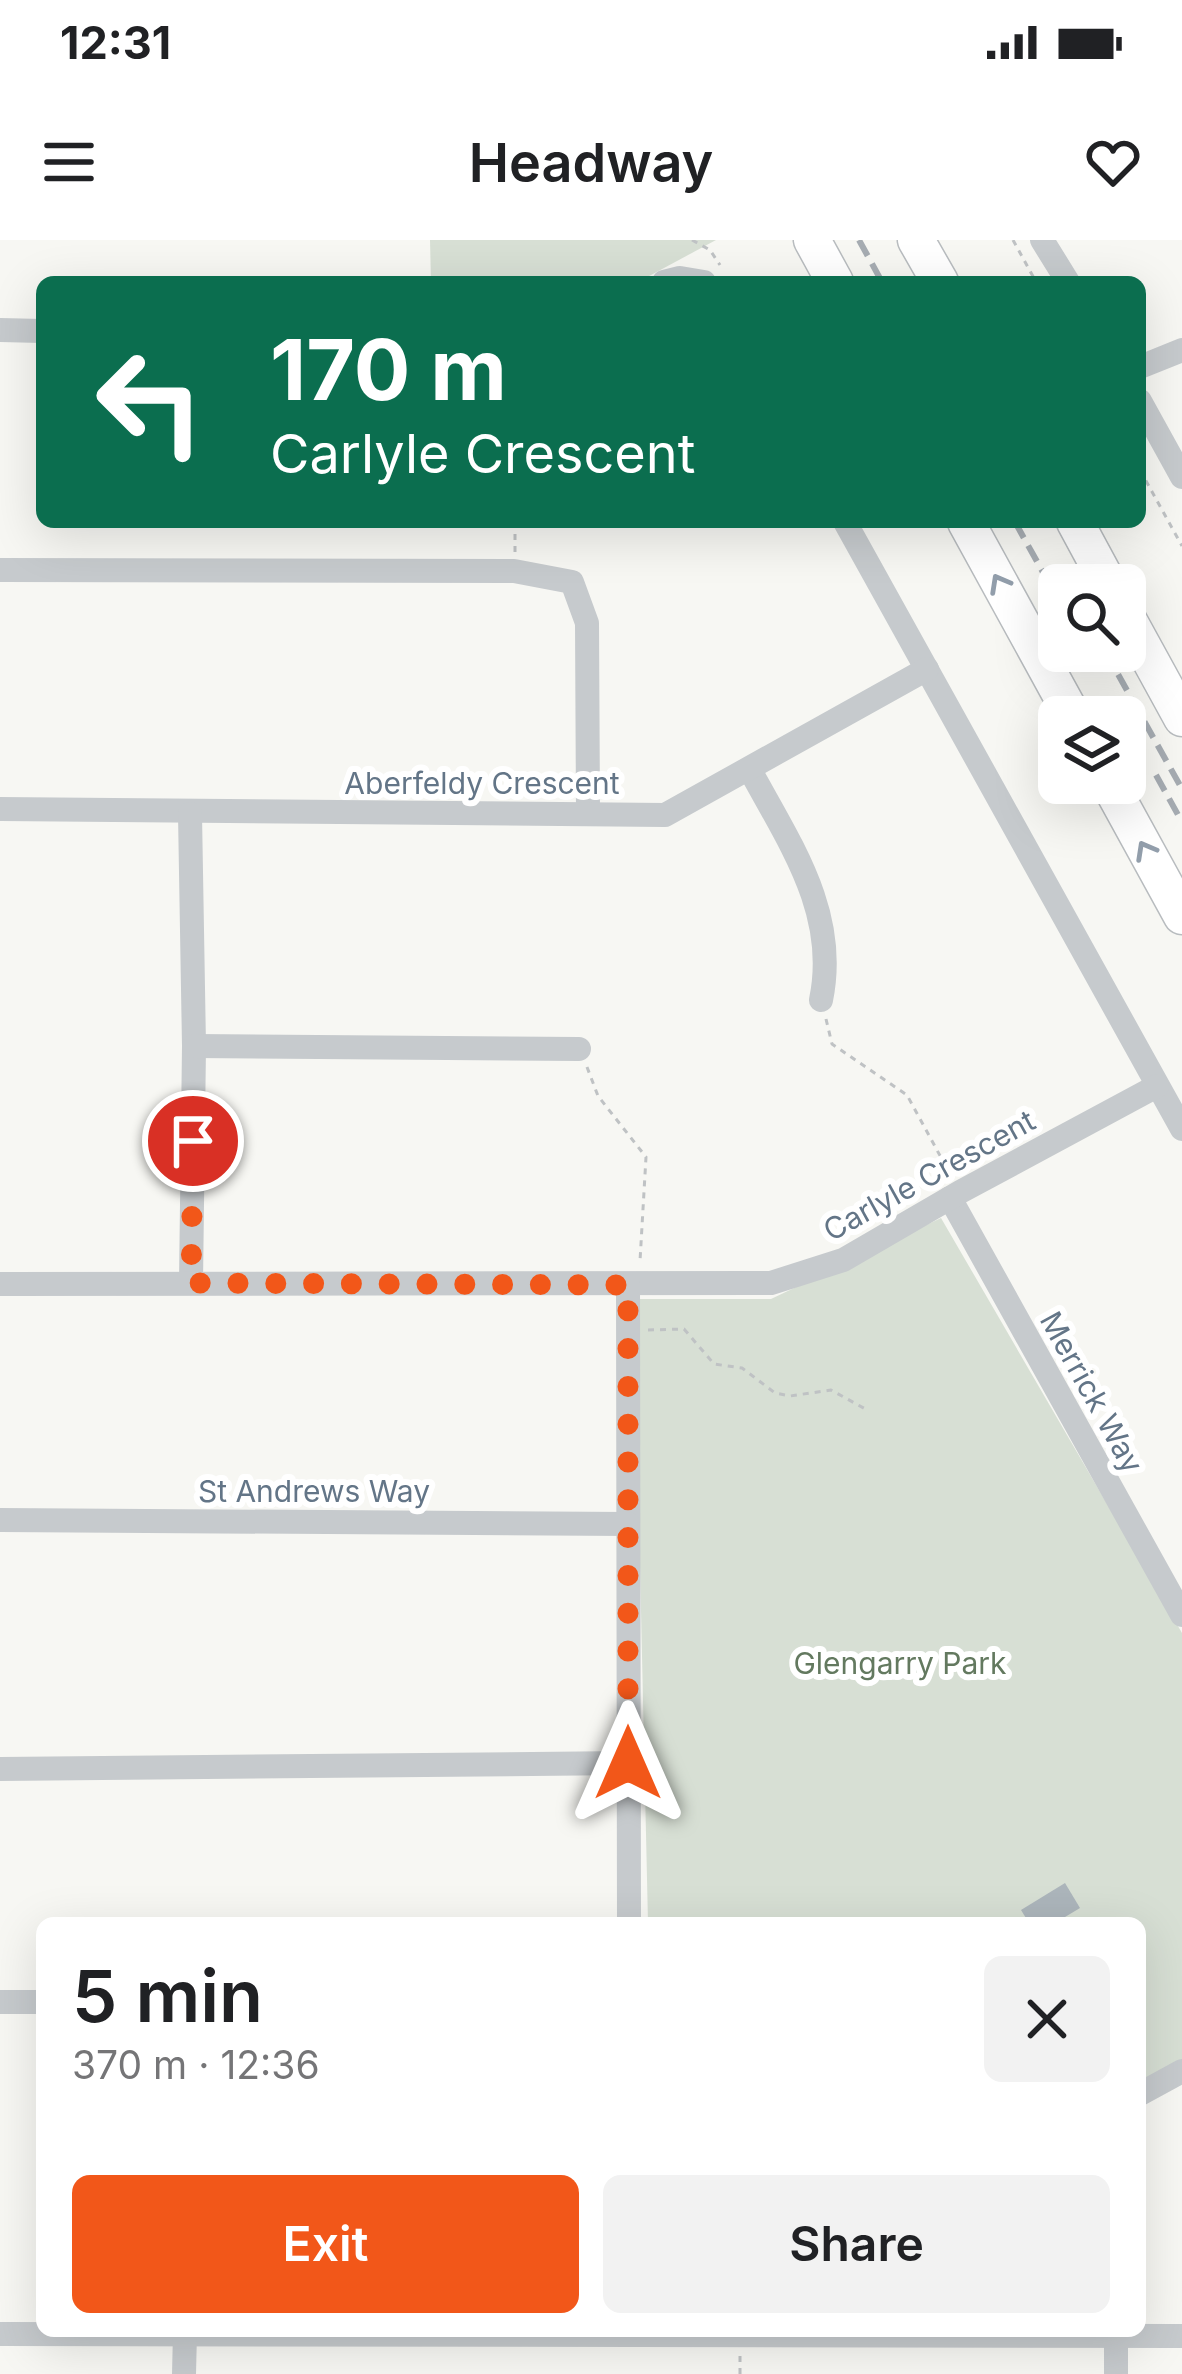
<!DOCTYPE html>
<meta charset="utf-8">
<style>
:root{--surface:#fff;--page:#f2f2f2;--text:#202124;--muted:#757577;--accent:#f25719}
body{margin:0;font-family:Inter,sans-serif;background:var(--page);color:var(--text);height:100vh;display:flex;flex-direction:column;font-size:45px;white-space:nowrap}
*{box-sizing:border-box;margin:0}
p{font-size:39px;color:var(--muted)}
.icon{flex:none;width:66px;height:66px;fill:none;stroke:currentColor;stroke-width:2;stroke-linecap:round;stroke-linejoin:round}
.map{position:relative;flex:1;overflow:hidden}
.sheet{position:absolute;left:36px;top:1677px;width:1110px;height:420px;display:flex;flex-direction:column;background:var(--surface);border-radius:18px;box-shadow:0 12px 48px #0002}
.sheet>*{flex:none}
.top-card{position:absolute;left:36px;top:36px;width:1110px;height:252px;border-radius:18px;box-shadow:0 12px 48px #0002;background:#0b6e4f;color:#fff;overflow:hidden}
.fabs{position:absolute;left:1038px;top:324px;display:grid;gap:24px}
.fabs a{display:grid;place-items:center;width:108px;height:108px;border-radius:18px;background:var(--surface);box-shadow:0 12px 48px #0002;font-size:60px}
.pin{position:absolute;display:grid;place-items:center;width:102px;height:102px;color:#fff;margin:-51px;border:6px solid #fff;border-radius:50%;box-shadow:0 3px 12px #0007}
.me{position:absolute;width:132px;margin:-66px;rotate:0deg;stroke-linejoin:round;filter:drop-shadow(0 0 9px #0008)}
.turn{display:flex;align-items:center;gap:42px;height:252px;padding:0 36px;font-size:54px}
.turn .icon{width:156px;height:156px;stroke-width:2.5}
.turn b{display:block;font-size:84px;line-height:102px}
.round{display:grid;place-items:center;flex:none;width:126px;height:126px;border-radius:18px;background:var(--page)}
.overview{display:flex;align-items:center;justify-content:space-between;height:204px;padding:0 36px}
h1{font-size:72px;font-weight:600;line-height:90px}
.action{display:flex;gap:24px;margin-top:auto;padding:24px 36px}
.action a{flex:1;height:138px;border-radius:18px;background:var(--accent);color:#fff;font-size:48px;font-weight:600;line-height:138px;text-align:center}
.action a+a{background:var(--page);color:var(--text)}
.status{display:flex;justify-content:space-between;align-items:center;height:84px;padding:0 60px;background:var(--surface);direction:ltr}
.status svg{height:33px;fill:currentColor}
header{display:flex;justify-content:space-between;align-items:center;height:156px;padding:0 36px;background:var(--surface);font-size:54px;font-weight:600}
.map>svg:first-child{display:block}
.green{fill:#d7dfd4}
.building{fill:#acb5bb}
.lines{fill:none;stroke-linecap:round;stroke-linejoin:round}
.highway-casing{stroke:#b8bcbf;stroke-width:39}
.path{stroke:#bfc2c4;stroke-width:3;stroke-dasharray:6 6;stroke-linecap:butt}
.minor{stroke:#c6cacd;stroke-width:24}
.highway{stroke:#fff;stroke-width:36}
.rail{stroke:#a6acb2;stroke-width:6;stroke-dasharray:18 9;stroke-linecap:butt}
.oneway{stroke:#929eab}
.route{stroke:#f25719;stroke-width:21;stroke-dasharray:0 37.8}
.labels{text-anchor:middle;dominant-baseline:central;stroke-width:12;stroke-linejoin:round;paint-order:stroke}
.street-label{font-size:30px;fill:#637587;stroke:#fff}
.park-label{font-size:30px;fill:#63795f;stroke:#fff}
</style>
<div class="status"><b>12:31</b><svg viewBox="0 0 49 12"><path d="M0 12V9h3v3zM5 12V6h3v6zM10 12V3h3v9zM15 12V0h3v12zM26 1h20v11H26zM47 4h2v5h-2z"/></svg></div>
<header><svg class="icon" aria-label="menu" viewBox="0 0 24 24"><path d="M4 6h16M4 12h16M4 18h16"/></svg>Headway<svg class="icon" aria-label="heart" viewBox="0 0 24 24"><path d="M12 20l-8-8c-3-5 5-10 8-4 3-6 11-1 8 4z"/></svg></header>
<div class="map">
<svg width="1182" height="2134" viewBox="0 0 1182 2134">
<rect width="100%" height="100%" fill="#f7f7f3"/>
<g class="green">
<polygon points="430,0 716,0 638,42 431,42"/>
<polygon points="941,978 1182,1393 1182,1823 1140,1844 1140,1683 648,1683 634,1059 771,1059"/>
</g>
<polygon class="building" points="1065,1643 1080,1668 1055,1683 1029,1683 1021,1670"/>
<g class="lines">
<g class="highway-casing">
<g id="highway">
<polyline points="812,0 835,42"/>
<polyline points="916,0 940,42"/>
<polyline points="966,282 1073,477"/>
<polyline points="1075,282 1109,345"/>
<polyline points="1125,374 1182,478"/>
<polyline points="1109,543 1182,676"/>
</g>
</g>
<g class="path">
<polyline points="692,0 710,10 720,25"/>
<polyline points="1013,0 1036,42"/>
<polyline points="1140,230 1182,306"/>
<polyline points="515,312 515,282"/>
<polyline points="826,779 832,804 907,855 950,934"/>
<polyline points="587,827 598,856 646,917 640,1021"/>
<polyline points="648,1090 684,1089 714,1124 742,1128 775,1153 790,1156 831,1150 869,1171"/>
<polyline points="740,2134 740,2116"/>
</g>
<g class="minor">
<polyline points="1042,0 1068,42"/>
<polyline points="664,42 680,38 704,42"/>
<polyline points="0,90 42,91"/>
<polyline points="1140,127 1182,110"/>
<polyline points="1140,161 1182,237"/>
<polyline points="845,282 1182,889"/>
<polyline points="0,330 514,331 572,342 587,383 588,572"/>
<path d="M 750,530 C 790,604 839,673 821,760"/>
<polyline points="0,569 665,575 927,429"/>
<polyline points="190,574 194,806 191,1043"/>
<polyline points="194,806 579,809"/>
<polyline points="950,958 1182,1375"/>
<polyline points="0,1044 771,1043 843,1020 960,952 1157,846"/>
<polyline points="628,1045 629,1683"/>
<polyline points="0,1280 628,1284"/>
<polyline points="0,1529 628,1523"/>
<polyline points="0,1762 42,1762"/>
<polyline points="1140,1854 1182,1831"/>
<polyline points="0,2094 1182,2096"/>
<polyline points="1116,2095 1116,2134"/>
<polyline points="184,2134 185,2093"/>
</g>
<use href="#highway" class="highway"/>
<g class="rail">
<polyline points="859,0 882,42"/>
<polyline points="1015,282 1059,361"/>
<polyline points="1105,411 1182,549"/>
<polyline points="1156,535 1182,582"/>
</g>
</g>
<defs><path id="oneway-chevron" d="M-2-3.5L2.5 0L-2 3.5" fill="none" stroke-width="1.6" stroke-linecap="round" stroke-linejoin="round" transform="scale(3)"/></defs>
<g class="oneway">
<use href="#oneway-chevron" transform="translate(999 343) rotate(-119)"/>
<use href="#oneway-chevron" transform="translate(1145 610) rotate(-119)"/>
</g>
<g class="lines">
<polyline class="route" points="193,901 191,1043 628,1045 628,1523"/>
</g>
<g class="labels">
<g class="street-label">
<text x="482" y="543">Aberfeldy Crescent</text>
<text transform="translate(929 935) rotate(-29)">Carlyle Crescent</text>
<text transform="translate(1092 1152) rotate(61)">Merrick Way</text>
<text x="314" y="1251">St Andrews Way</text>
</g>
<g class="park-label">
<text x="900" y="1423">Glengarry Park</text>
</g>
</g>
</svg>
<div class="fabs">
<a><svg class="icon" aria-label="search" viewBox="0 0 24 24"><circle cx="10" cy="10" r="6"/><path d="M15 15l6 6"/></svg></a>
<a><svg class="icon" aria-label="layers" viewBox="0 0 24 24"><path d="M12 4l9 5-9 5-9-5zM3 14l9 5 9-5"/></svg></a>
</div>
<div class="pin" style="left:193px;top:901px;background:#d93025"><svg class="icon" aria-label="arrive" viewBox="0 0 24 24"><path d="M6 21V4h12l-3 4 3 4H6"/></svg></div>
<svg class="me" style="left:628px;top:1523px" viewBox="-20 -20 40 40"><path d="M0-17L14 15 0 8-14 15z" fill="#f25719" stroke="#fff" stroke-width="4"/></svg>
<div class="top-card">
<div class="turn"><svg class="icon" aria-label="left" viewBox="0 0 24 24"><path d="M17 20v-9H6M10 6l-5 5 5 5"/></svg><div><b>170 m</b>Carlyle Crescent</div></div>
</div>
<section class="sheet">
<div class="overview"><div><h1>5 min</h1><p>370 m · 12:36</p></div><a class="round"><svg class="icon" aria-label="close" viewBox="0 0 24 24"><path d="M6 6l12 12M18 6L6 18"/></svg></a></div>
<div class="action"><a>Exit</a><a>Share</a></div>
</section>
</div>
